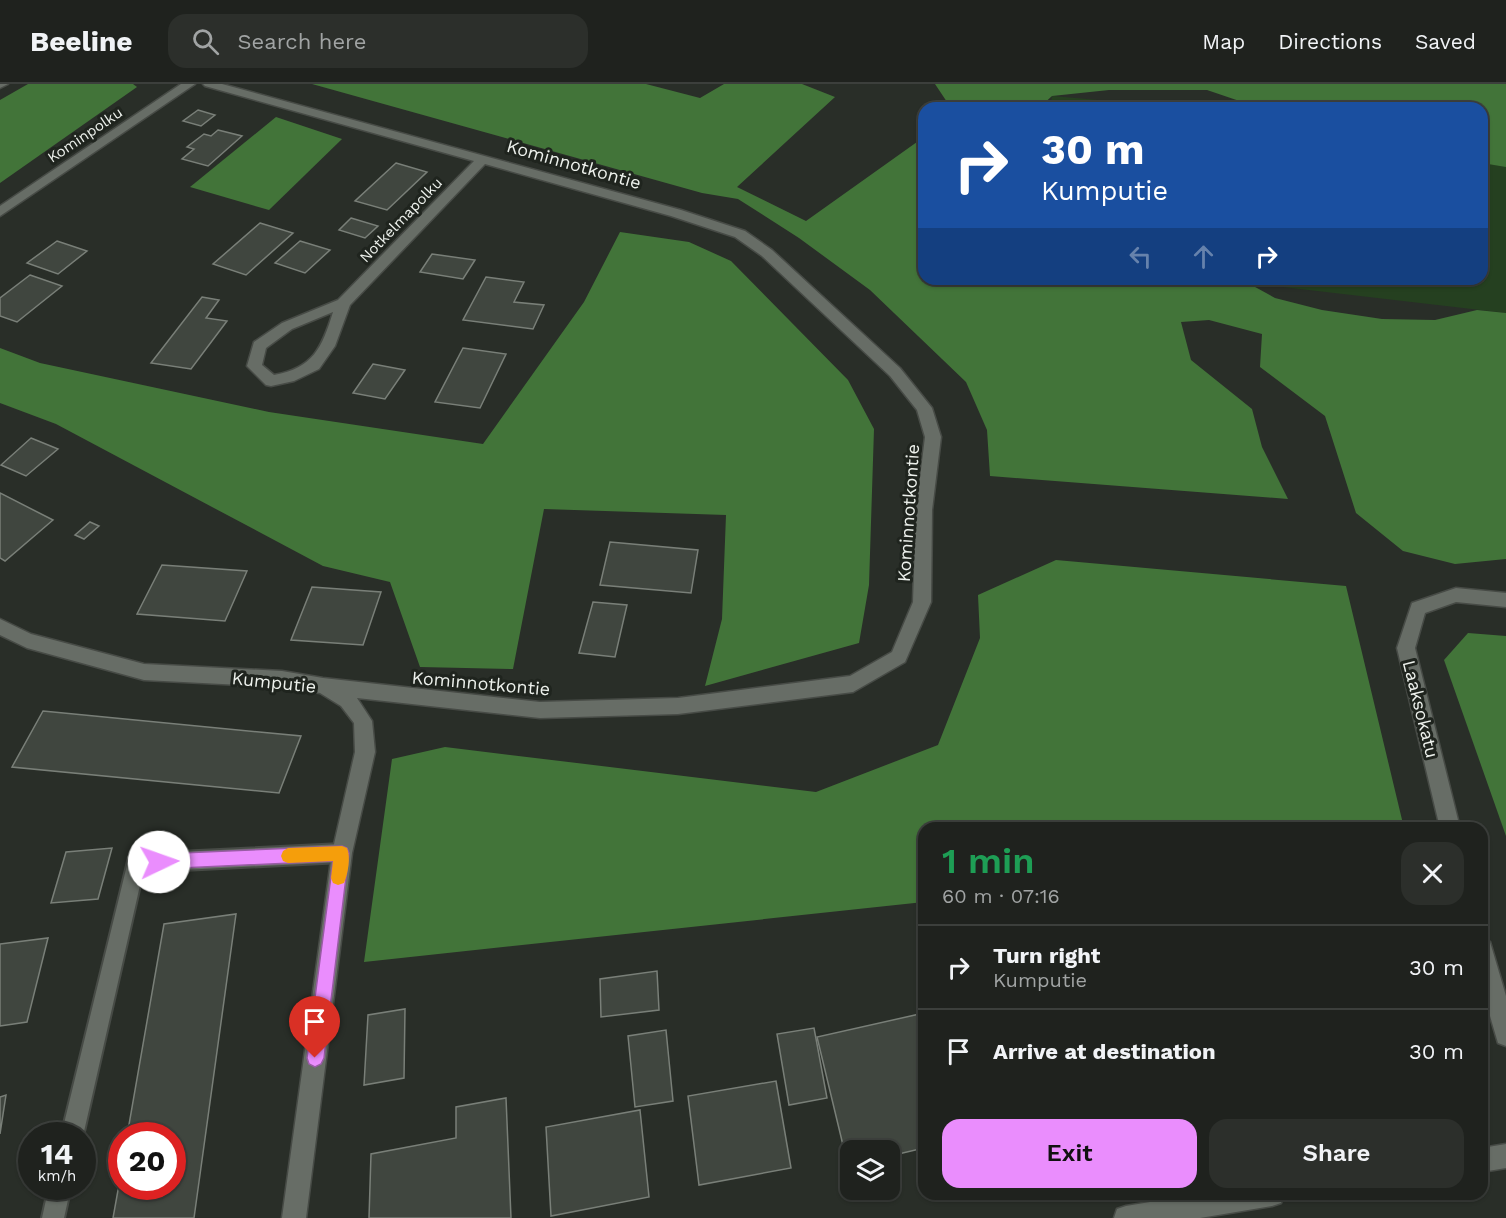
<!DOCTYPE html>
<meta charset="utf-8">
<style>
:root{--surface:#1f221e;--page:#2c2f2b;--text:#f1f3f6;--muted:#a1a4a4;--line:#3c3f3c;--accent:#ea8dfd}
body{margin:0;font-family:"Work Sans",sans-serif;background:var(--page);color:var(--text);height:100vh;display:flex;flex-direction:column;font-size:22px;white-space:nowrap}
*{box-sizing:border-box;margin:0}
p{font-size:20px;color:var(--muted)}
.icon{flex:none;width:33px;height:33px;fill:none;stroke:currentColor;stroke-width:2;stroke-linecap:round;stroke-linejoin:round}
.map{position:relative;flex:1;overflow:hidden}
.panel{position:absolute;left:918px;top:738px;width:570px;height:378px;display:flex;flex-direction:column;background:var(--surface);border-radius:18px;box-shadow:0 2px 4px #0004,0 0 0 2px var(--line)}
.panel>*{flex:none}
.guide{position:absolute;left:918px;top:18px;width:570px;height:183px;border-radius:18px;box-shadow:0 2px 4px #0004,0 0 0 2px var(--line);background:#1a4fa0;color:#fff;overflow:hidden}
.fabs{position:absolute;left:840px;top:1056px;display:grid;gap:12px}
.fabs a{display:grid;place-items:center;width:60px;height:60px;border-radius:12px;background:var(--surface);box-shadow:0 2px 4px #0004,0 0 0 2px var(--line);font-size:30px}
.speed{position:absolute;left:18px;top:1038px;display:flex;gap:12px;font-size:30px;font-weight:700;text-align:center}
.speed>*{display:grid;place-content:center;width:78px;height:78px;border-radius:50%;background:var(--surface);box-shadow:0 2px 4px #0004,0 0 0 2px var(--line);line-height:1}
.speed small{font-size:15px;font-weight:400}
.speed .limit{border:9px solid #d22;background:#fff;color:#111}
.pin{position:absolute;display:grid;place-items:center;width:51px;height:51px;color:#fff;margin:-62px -26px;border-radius:50% 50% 50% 0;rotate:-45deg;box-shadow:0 0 6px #0007}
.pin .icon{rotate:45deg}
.me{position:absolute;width:66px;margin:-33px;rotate:87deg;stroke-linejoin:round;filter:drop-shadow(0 0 4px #0008)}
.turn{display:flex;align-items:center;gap:21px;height:126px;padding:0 24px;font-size:27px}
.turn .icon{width:78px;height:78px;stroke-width:2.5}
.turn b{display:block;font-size:42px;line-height:51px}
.lanes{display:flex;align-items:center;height:57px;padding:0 24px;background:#0003;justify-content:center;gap:30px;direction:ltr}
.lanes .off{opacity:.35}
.round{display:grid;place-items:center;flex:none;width:63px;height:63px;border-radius:18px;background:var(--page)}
.head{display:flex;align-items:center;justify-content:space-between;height:102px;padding:0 24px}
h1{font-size:36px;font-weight:600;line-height:45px;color:#1e9e55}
.button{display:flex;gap:12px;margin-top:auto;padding:12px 24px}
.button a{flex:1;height:69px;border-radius:18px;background:var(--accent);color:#111;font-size:24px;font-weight:600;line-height:69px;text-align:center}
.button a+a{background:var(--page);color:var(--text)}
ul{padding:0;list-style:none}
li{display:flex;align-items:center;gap:18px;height:84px;padding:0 24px;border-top:2px solid var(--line)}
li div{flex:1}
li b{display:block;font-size:22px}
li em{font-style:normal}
header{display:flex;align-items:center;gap:36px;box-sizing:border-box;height:84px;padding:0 30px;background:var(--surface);border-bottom:2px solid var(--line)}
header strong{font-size:28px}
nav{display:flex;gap:33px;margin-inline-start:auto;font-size:21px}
.search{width:420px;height:54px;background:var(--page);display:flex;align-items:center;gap:15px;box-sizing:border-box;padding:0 21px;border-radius:18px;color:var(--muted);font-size:22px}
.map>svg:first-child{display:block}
.green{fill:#254020}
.forest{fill:#427439}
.building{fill:#40463f;stroke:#797f78;stroke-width:1.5}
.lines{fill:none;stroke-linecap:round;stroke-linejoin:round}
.lane-casing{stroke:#474b46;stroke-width:4}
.street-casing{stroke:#474b46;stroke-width:3}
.lane{fill:#676d66;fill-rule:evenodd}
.street{fill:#676d66;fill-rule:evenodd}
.route{fill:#ea8dfd;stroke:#985ca4;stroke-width:1.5}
.slow{fill:#f59e0b}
.labels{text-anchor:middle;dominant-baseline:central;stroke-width:6;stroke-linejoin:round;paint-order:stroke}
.far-street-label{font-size:15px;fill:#edf1ec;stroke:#1f241e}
.street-label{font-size:18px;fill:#edf1ec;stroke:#1f241e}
</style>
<header>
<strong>Beeline</strong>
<div class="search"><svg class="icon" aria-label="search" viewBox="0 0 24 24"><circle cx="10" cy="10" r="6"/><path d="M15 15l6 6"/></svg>Search here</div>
<nav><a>Map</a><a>Directions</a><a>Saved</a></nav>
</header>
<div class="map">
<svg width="1506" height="1134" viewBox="0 0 1506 1134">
<rect width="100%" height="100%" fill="#292e28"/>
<g class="green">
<polygon points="1052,12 1190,24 1050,24"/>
<polygon points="1482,77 1506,82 1506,229 1232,197 1231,195 1482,195"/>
</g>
<g class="forest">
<polygon points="28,0 133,0 137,3 0,99 0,16"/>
<polygon points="312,0 646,0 700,14 724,0 802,0 835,13 737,103 806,137 924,53 924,195 1231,195 1246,198 1275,214 1322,226 1382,235 1435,236 1477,226 1506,229 1506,475 1455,480 1403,467 1356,429 1325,332 1260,283 1262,250 1209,236 1181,238 1191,276 1252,325 1262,363 1288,415 990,392 987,346 966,298 870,206 799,154 738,115 702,109"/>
<polygon points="935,0 1506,0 1506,83 1482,79 1482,24 1260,24 1207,6 1109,6 1052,12 1039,24 951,24"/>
<polygon points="276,33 342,55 269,126 190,103"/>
<polygon points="620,148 689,158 731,177 848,296 874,345 869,501 859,559 705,602 722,535 726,431 544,425 513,585 420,583 390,498 323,482 56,340 0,319 0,264 40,279 269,328 483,360 584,218"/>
<polygon points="1056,476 1346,502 1404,744 924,744 924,818 364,878 392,675 445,663 816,708 938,661 980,554 978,511"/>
<polygon points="1468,549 1506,552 1506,752 1444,576"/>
</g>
<g class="building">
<polygon points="198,26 215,31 201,42 183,37"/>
<polygon points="218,46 242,52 208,82 182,75 194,65 187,63 204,50 211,52"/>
<polygon points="396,79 427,88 387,126 355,117"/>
<polygon points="351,134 378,142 365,154 339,146"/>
<polygon points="260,139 293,149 246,191 213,180"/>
<polygon points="57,157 87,167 58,190 27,179"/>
<polygon points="300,157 330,166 305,189 275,179"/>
<polygon points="432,170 475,176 463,195 420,188"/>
<polygon points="30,191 62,202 17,238 0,232 0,214"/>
<polygon points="486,193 524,198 514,218 544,221 533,245 463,236"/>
<polygon points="202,213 219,216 206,234 227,237 191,285 151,279"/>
<polygon points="463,264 506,270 480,324 435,318"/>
<polygon points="373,280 405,286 385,315 353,309"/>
<polygon points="31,354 58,365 26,392 1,381"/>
<polygon points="0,409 53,436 5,477 0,474"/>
<polygon points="90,438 99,442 84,455 75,451"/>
<polygon points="610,458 698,466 691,509 600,501"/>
<polygon points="162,481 247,487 225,537 137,530"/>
<polygon points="312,503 381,508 363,561 291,556"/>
<polygon points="593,518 627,521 615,573 579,569"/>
<polygon points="43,627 301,652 279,709 12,683"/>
<polygon points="112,764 98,815 51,819 66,768"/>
<polygon points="236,830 194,1134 113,1134 122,1084 122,1102 172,1102 172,1052 127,1052 164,840"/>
<polygon points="48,854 27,938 0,942 0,860"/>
<polygon points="657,887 659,926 601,933 600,895"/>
<polygon points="405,925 404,994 364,1001 368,931"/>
<polygon points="924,929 924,1064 890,1072 890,1066 850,1066 850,1082 848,1082 817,953"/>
<polygon points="814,944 827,1014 789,1021 777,950"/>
<polygon points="666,946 673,1017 635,1023 628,952"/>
<polygon points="776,997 791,1084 699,1101 688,1012"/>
<polygon points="6,1011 0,1050 0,1013"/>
<polygon points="506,1014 511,1134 369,1134 371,1070 456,1054 456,1023"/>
<polygon points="640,1026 649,1113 551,1132 546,1043"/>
</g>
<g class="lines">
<g class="lane-casing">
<g id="lane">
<polygon points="342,760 349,763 351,769 349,775 342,778 143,788 83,1052 61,1052 129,773 136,770"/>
<polygon points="49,1102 71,1102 64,1134 42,1134"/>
</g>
</g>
<g class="street-casing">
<g id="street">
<polygon points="0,0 8,0 0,4"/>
<polygon points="181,0 195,0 0,132 0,122"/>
<path d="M 203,0 L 222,0 L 681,126 L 745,147 L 772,166 L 900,284 L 932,324 L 941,353 L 932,426 L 931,518 L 905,578 L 853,608 L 678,630 L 540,634 L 357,614 L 372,637 L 375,668 L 352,769 L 306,1134 L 282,1134 L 332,769 L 355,668 L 354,639 L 341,622 L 320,609 L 282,603 L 144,596 L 27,564 L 0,551 L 0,535 L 31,550 L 144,580 L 282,587 L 323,594 L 540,618 L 678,614 L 850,592 L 892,568 L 913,518 L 916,426 L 925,353 L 917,326 L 890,292 L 762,172 L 735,153 L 671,132 L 485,80 L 350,221 L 335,262 L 319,285 L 294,297 L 271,302 L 266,301 L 247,282 L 254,258 L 282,239 L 338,216 L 474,77 L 205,2 ZM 333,228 C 322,264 313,284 274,291 L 262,281 L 266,264 L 292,245 Z"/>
<polygon points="1456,504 1506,509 1506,523 1456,518 1425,529 1415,564 1460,744 1440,744 1397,564 1412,519"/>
<polygon points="1482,855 1490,858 1506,912 1506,962 1498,959 1482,905"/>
<polygon points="1506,1060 1506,1084 1482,1088 1482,1064"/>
<polygon points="1198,1110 1284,1110 1281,1119 1272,1122 1200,1134 1114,1134 1117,1125 1126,1122"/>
</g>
</g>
<use href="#lane" class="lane"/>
<use href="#street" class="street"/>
</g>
<polygon class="route" points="342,762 347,764 349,769 324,974 321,980 315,983 309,980 307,974 333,777 159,785 154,783 151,778 154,772 159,770"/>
<path class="slow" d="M 342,762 L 347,764 C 351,773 348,790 344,799 L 338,801 L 333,799 L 331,794 L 333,777 L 288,779 L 283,777 L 281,772 L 283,767 L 288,764 Z"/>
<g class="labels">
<g class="far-street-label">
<text transform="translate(85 51) rotate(-34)">Kominpolku</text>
<text transform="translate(401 136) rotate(-46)">Notkelmapolku</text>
</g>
<g class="street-label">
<text transform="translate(574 80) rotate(16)">Kominnotkontie</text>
<text transform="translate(908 429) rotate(-86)">Kominnotkontie</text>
<text transform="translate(274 598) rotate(6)">Kumputie</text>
<text transform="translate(481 599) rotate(5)">Kominnotkontie</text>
<text transform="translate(1421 625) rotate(76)">Laaksokatu</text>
</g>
</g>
</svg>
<div class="fabs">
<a><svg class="icon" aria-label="layers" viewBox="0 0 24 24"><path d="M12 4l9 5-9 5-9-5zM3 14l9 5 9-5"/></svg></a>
</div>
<div class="speed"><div>14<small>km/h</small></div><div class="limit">20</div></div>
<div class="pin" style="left:315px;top:974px;background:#d93025"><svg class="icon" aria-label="arrive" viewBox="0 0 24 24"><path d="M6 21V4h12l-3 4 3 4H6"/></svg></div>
<svg class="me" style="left:159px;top:778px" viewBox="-20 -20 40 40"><circle r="19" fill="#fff"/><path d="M0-13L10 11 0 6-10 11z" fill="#ea8dfd"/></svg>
<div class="guide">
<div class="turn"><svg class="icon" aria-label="right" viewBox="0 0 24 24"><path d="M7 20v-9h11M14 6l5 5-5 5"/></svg><div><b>30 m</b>Kumputie</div></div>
<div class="lanes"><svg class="icon off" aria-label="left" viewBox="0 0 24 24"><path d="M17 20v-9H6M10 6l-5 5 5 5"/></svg><svg class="icon off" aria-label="ahead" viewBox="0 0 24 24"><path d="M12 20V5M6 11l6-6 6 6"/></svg><svg class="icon" aria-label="right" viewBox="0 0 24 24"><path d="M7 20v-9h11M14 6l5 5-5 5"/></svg></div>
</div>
<section class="panel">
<div class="head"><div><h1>1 min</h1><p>60 m · 07:16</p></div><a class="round"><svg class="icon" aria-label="close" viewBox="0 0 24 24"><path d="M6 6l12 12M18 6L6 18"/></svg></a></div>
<ul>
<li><svg class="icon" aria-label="right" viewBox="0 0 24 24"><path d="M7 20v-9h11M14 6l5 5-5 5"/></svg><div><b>Turn right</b><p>Kumputie</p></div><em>30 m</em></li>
<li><svg class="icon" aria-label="arrive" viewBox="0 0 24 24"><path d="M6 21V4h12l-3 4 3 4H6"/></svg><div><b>Arrive at destination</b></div><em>30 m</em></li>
</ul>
<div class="button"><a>Exit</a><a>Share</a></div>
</section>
</div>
